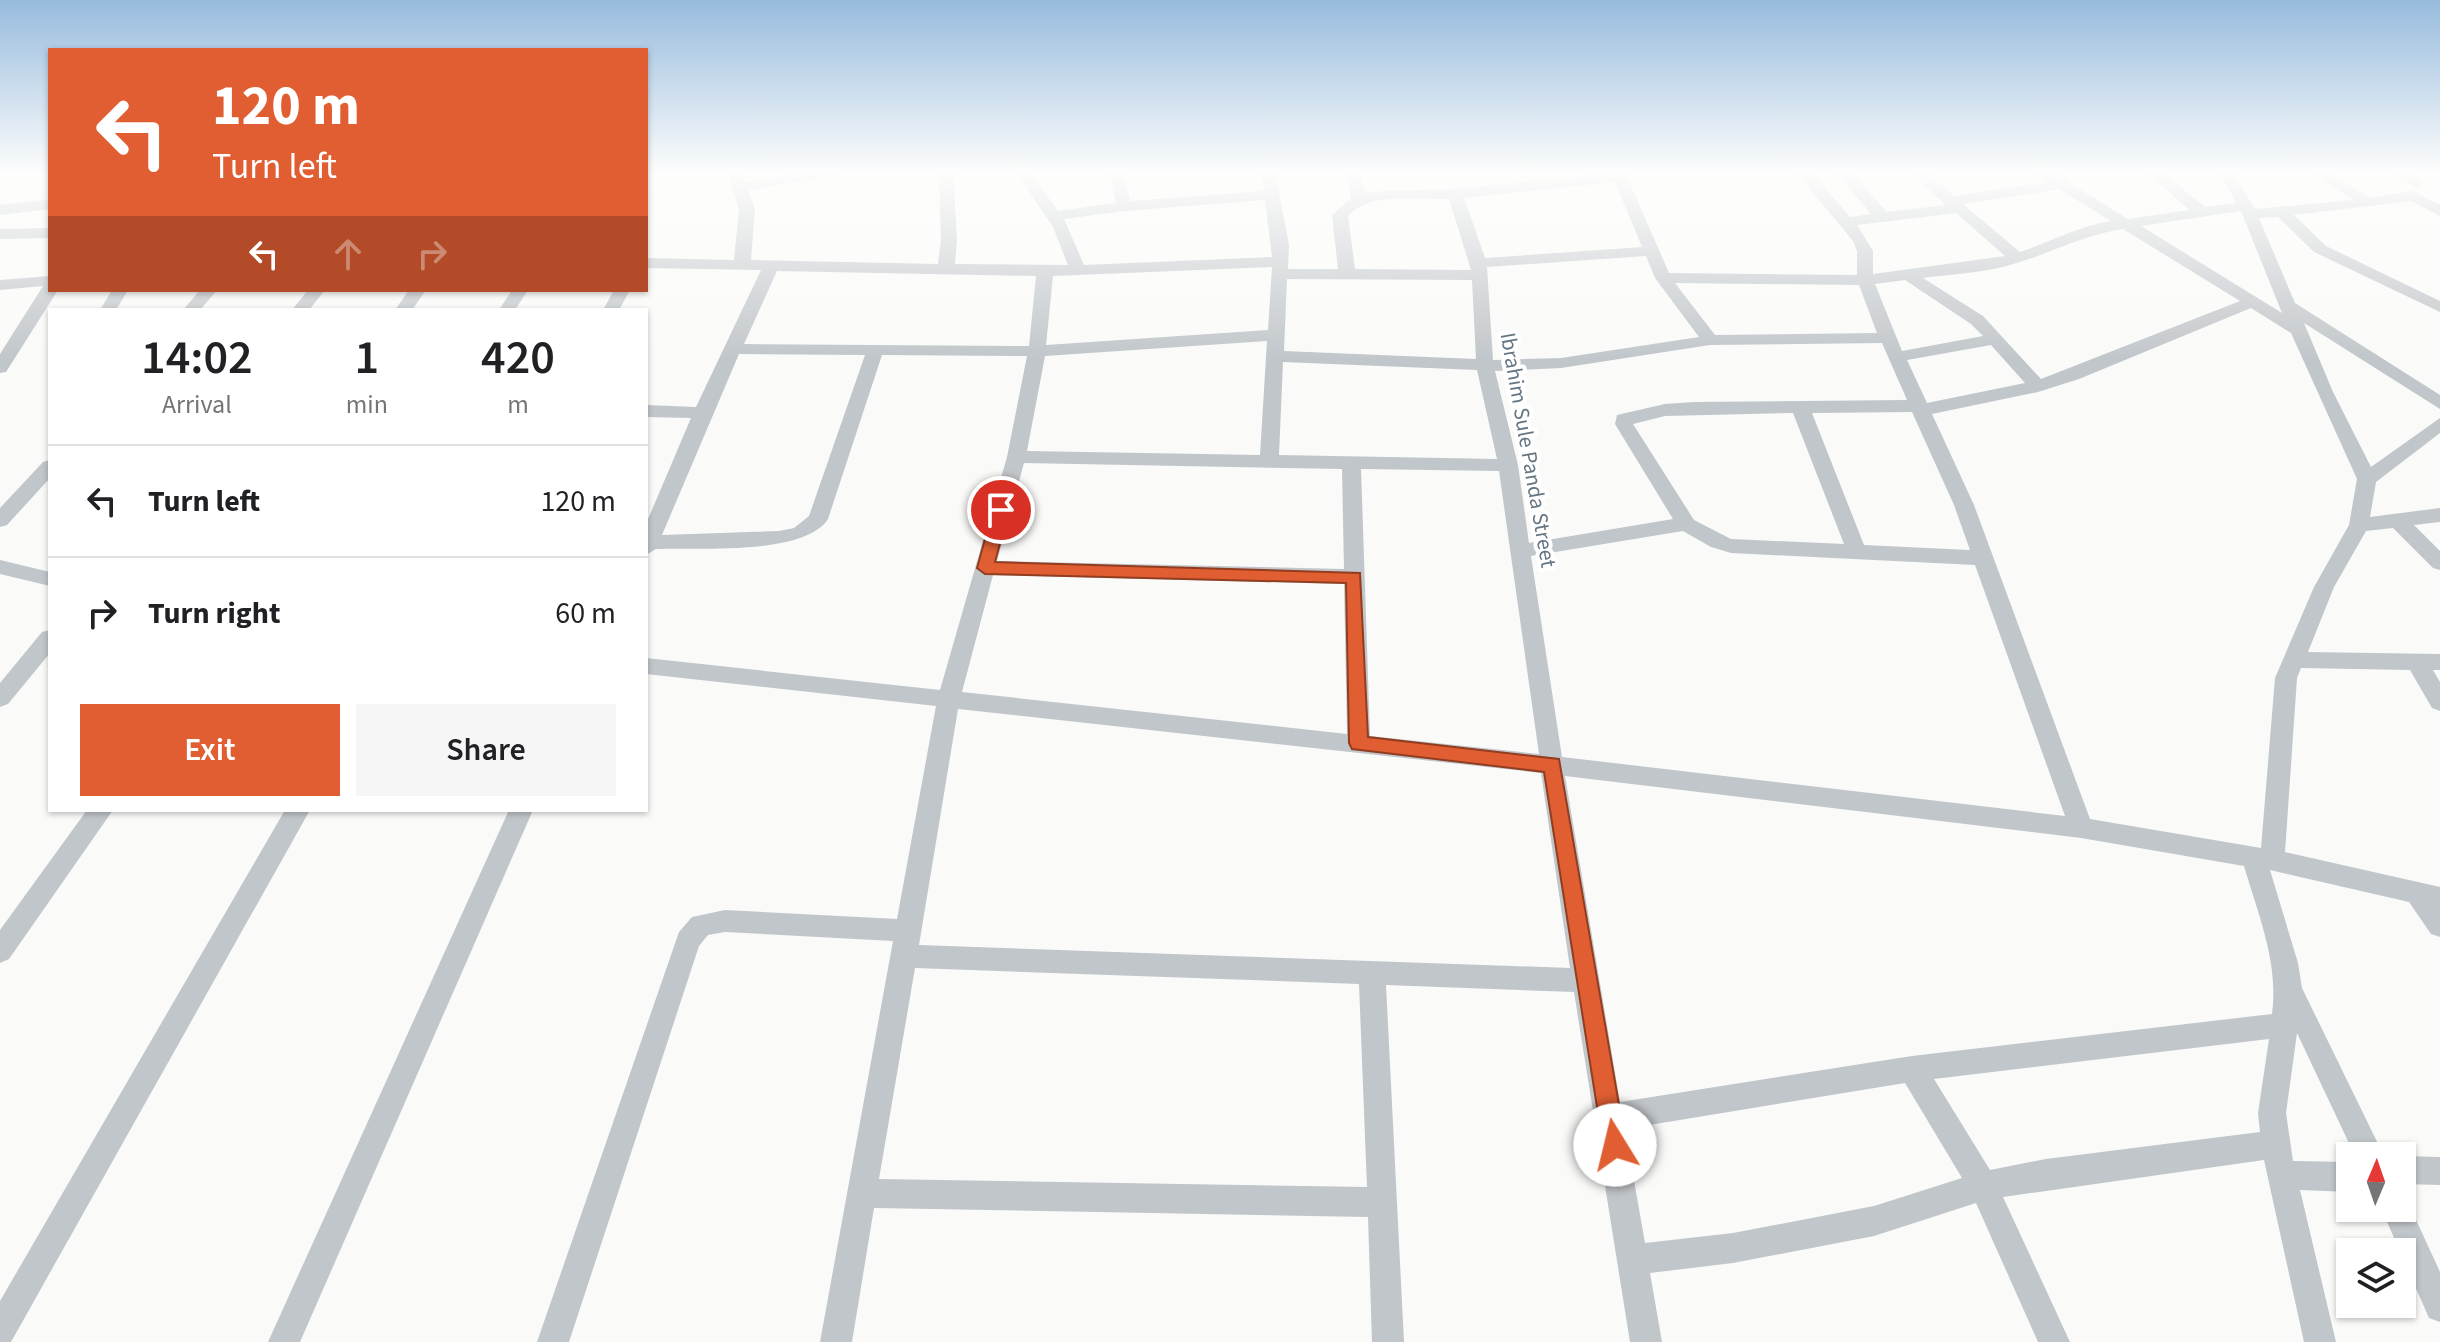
<!DOCTYPE html>
<style>
:root{--surface:#fff;--page:#f6f6f6;--text:#202124;--muted:#757577;--line:#e0e0e0;--accent:#e05e32}
body{margin:0;font-family:"Source Sans 3",sans-serif;background:var(--page);color:var(--text);height:100vh;display:flex;flex-direction:column;font-size:30px;white-space:nowrap}
*{box-sizing:border-box;margin:0}
p{font-size:26px;color:var(--muted)}
.icon{flex:none;width:44px;height:44px;fill:none;stroke:currentColor;stroke-width:2;stroke-linecap:round;stroke-linejoin:round}
.map{position:relative;flex:1;overflow:hidden}
.panel{position:absolute;left:48px;top:308px;width:600px;height:504px;display:flex;flex-direction:column;background:var(--surface);border-radius:0px;box-shadow:0 2px 6px #0004}
.panel>*{flex:none}
.top-card{position:absolute;left:48px;top:48px;width:600px;height:244px;border-radius:0px;box-shadow:0 2px 6px #0004;background:#e05e32;color:#fff;overflow:hidden}
.needle{width:52px;rotate:2deg}
.controls{position:absolute;left:2336px;top:1142px;display:grid;gap:16px}
.controls a{display:grid;place-items:center;width:80px;height:80px;border-radius:0px;background:var(--surface);box-shadow:0 2px 6px #0004;font-size:40px}
.pin{position:absolute;display:grid;place-items:center;width:68px;height:68px;color:#fff;margin:-34px;border:4px solid #fff;border-radius:50%;box-shadow:0 2px 8px #0007}
.me{position:absolute;width:88px;margin:-44px;rotate:351deg;stroke-linejoin:round;filter:drop-shadow(0 0 6px #0008)}
.turn{display:flex;align-items:center;gap:28px;height:168px;padding:0 32px;font-size:36px}
.turn .icon{width:104px;height:104px;stroke-width:2.5}
.turn b{display:block;font-size:56px;line-height:68px}
.lanes{display:flex;align-items:center;height:76px;padding:0 32px;background:#0003;justify-content:center;gap:40px;direction:ltr}
.lanes .off{opacity:.35}
.eta{display:flex;justify-content:space-evenly;align-items:center;height:136px;text-align:center}
.eta b{font-size:48px;font-weight:600;line-height:56px}
.button{display:flex;gap:16px;margin-top:auto;padding:16px 32px}
.button a{flex:1;height:92px;border-radius:0px;background:var(--accent);color:#fff;font-size:32px;font-weight:600;line-height:92px;text-align:center}
.button a+a{background:var(--page);color:var(--text)}
ul{padding:0;list-style:none}
li{display:flex;align-items:center;gap:24px;height:112px;padding:0 32px;border-top:2px solid var(--line)}
li div{flex:1}
li b{display:block;font-size:30px}
li em{font-style:normal}
.map>svg:first-child{display:block}
.lines{fill:none;stroke-linecap:round;stroke-linejoin:round}
.minor{fill:#c1c6ca;fill-rule:evenodd}
.route{fill:#e05e32;stroke:#923d20;stroke-width:2}
.labels{text-anchor:middle;dominant-baseline:central;stroke-width:8;stroke-linejoin:round;paint-order:stroke}
.street-label{font-size:22px;fill:#657582;stroke:#fff}
</style>
<div class="map">
<svg width="2440" height="1342" viewBox="0 0 2440 1342">
<rect width="100%" height="100%" fill="#fafaf8"/>
<g class="lines">
<g class="minor">
<path d="M 727,172 L 741,172 L 745,182 L 808,172 L 842,172 L 835,176 L 748,190 L 755,209 L 751,260 L 938,264 L 941,240 L 939,172 L 953,172 L 957,240 L 955,264 L 1068,265 L 1053,227 L 1016,172 L 1030,172 L 1058,211 L 1116,203 L 1109,172 L 1123,172 L 1130,201 L 1264,191 L 1261,172 L 1275,172 L 1289,245 L 1288,269 L 1338,269 L 1332,215 L 1351,198 L 1345,172 L 1359,172 L 1365,192 L 1455,189 L 1625,172 L 1669,273 L 1857,275 L 1857,251 L 1853,241 L 1796,172 L 1811,172 L 1850,217 L 1871,214 L 1836,172 L 1851,172 L 1887,212 L 1946,205 L 1910,172 L 1926,172 L 1954,196 L 2047,182 L 2035,172 L 2052,172 L 2128,219 L 2189,210 L 2147,172 L 2163,172 L 2205,207 L 2236,203 L 2219,172 L 2233,172 L 2255,209 L 2353,200 L 2311,172 L 2328,172 L 2370,198 L 2413,191 L 2440,205 L 2440,216 L 2411,201 L 2294,215 L 2326,246 L 2440,301 L 2440,312 L 2314,252 L 2278,217 L 2259,218 L 2295,303 L 2440,395 L 2440,409 L 2304,323 L 2333,392 L 2371,467 L 2440,418 L 2440,433 L 2376,482 L 2370,517 L 2440,508 L 2440,522 L 2414,525 L 2440,551 L 2440,570 L 2433,568 L 2393,528 L 2366,531 L 2334,587 L 2308,652 L 2440,654 L 2440,670 L 2433,670 L 2440,682 L 2440,711 L 2432,708 L 2410,670 L 2301,668 L 2297,678 L 2285,852 L 2440,887 L 2440,937 L 2431,934 L 2409,902 L 2270,870 L 2298,963 L 2302,988 L 2384,1156 L 2355,1156 L 2297,1033 L 2286,1113 L 2293,1161 L 2350,1162 L 2350,1192 L 2300,1190 L 2336,1342 L 2304,1342 L 2264,1160 L 2003,1197 L 2070,1342 L 2038,1342 L 1976,1203 L 1874,1236 L 1733,1263 L 1650,1273 L 1662,1342 L 1630,1342 L 1574,992 L 1386,985 L 1404,1342 L 1372,1342 L 1368,1217 L 874,1208 L 852,1342 L 820,1342 L 893,941 L 725,932 L 708,935 L 699,946 L 569,1342 L 537,1342 L 679,932 L 692,917 L 725,910 L 897,919 L 936,706 L 646,674 L 646,658 L 940,690 L 1007,457 L 1027,356 L 882,355 L 828,519 C 804,556 698,547 656,549 L 646,555 L 646,524 L 691,418 L 646,417 L 646,405 L 696,407 L 761,270 L 646,268 L 646,258 L 734,260 L 739,209 ZM 1615,182 L 1642,247 L 1485,258 L 1464,198 ZM 2059,189 L 2111,221 C 2078,226 2051,242 2020,252 L 1963,204 ZM 1449,199 L 1471,270 L 1355,269 L 1348,216 C 1370,191 1418,200 1449,199 ZM 1265,200 L 1272,257 L 1084,265 L 1064,219 L 1124,211 ZM 2241,211 L 2282,313 L 2141,226 ZM 1956,213 L 2005,256 L 1873,274 L 1873,251 L 1857,225 ZM 2123,229 L 2240,301 L 2041,379 L 1983,316 L 1923,278 C 1952,274 1983,273 2010,265 C 2049,254 2083,235 2123,229 ZM 1646,256 L 1655,278 L 1699,337 L 1561,358 L 1493,360 L 1487,267 ZM 1272,267 L 1268,330 L 1046,345 L 1053,276 ZM 777,271 L 1036,276 L 1029,346 L 744,344 ZM 1287,279 L 1472,280 L 1476,359 L 1284,351 ZM 1905,280 L 1971,324 L 1983,336 L 1902,351 L 1875,284 ZM 1675,283 L 1859,285 L 1877,333 L 1715,335 ZM 2251,308 L 2291,333 L 2357,479 L 2349,525 L 2314,587 L 2275,678 L 2261,848 L 2090,819 L 1974,505 L 1932,414 L 2038,392 L 2079,379 ZM 1267,341 L 1260,455 L 1027,451 L 1045,356 ZM 1882,343 L 1907,400 L 1694,402 L 1665,404 L 1617,415 L 1615,424 L 1673,519 L 1529,543 L 1518,465 L 1495,371 L 1561,368 L 1710,345 ZM 1991,345 L 2025,383 L 1927,403 L 1907,360 ZM 739,354 L 865,355 L 809,516 L 794,528 L 779,531 L 662,535 ZM 1283,362 L 1477,370 L 1497,459 L 1279,455 ZM 1912,412 L 1954,505 L 1970,550 L 1864,545 L 1812,413 ZM 1793,413 L 1844,544 L 1731,539 L 1694,520 L 1633,424 L 1665,416 ZM 1024,463 L 1342,469 L 1344,569 L 997,561 ZM 1361,469 L 1499,471 L 1539,754 L 1370,736 ZM 1683,531 L 1711,547 L 1731,553 L 1975,565 L 2065,816 L 1562,757 L 1531,556 ZM 993,575 L 1344,584 L 1347,734 L 962,692 ZM 958,709 L 1541,773 L 1570,968 L 919,945 ZM 1565,776 L 2081,838 L 2244,866 C 2258,914 2279,963 2272,1014 L 1912,1056 L 1620,1102 ZM 915,968 L 1359,984 L 1367,1187 L 879,1179 ZM 2269,1039 L 2258,1113 L 2260,1132 L 2046,1159 L 1990,1170 L 1934,1079 ZM 1905,1083 L 1962,1178 L 1874,1206 L 1733,1233 L 1645,1243 L 1625,1129 Z"/>
<polygon points="2393,172 2410,172 2424,183 2416,188"/>
<polygon points="50,199 50,209 0,215 0,205"/>
<polygon points="50,228 50,238 0,239 0,229"/>
<polygon points="50,276 50,290 58,290 6,372 0,373 0,354 43,286 0,290 0,280"/>
<polygon points="112,290 128,290 116,310 100,310"/>
<polygon points="200,290 217,290 200,310 183,310"/>
<polygon points="308,290 325,290 309,310 292,310"/>
<polygon points="409,290 426,290 412,310 395,310"/>
<polygon points="512,290 528,290 515,310 499,310"/>
<polygon points="614,290 630,290 619,310 603,310"/>
<polygon points="50,460 50,478 7,525 0,527 0,508 43,462"/>
<polygon points="0,560 50,572 50,586 0,574"/>
<polygon points="50,630 50,653 8,704 0,707 0,683 42,632"/>
<polygon points="87,810 113,810 9,959 0,963 0,930"/>
<polygon points="285,810 310,810 11,1342 0,1342 0,1301"/>
<polygon points="509,810 533,810 300,1342 268,1342"/>
<polygon points="2402,1156 2440,1157 2440,1185 2402,1184"/>
<polygon points="2402,1196 2406,1198 2440,1272 2440,1322 2429,1318 2381,1208 2402,1208"/>
</g>
</g>
<linearGradient id="sky" x2="0" y2="1"><stop stop-color="#97bbdd"/><stop offset="0.48" stop-color="#fdfdfc"/><stop offset="1" stop-color="#fdfdfc" stop-opacity="0"/></linearGradient>
<rect width="2440" height="360" fill="url(#sky)"/>
<polygon class="route" points="1001,505 1009,510 995,562 1360,573 1368,737 1559,759 1626,1145 1623,1154 1615,1157 1606,1154 1603,1145 1544,772 1352,749 1349,743 1346,583 985,574 977,568 993,510"/>
<g class="labels">
<g class="street-label">
<text transform="translate(1528 450) rotate(80)">Ibrahim Sule Panda Street</text>
</g>
</g>
</svg>
<div class="controls">
<a><svg class="needle" viewBox="-14 -14 28 28"><path d="M0-13l5 13h-10z" fill="#e53935"/><path d="M0 13l5-13h-10z" fill="#757577"/></svg></a>
<a><svg class="icon" aria-label="layers" viewBox="0 0 24 24"><path d="M12 4l9 5-9 5-9-5zM3 14l9 5 9-5"/></svg></a>
</div>
<div class="pin" style="left:1001px;top:510px;background:#d93025"><svg class="icon" aria-label="arrive" viewBox="0 0 24 24"><path d="M6 21V4h12l-3 4 3 4H6"/></svg></div>
<svg class="me" style="left:1615px;top:1145px" viewBox="-20 -20 40 40"><circle r="19" fill="#fff"/><path d="M0-13L10 11 0 6-10 11z" fill="#e05e32"/></svg>
<div class="top-card">
<div class="turn"><svg class="icon" aria-label="left" viewBox="0 0 24 24"><path d="M17 20v-9H6M10 6l-5 5 5 5"/></svg><div><b>120 m</b>Turn left</div></div>
<div class="lanes"><svg class="icon" aria-label="left" viewBox="0 0 24 24"><path d="M17 20v-9H6M10 6l-5 5 5 5"/></svg><svg class="icon off" aria-label="ahead" viewBox="0 0 24 24"><path d="M12 20V5M6 11l6-6 6 6"/></svg><svg class="icon off" aria-label="right" viewBox="0 0 24 24"><path d="M7 20v-9h11M14 6l5 5-5 5"/></svg></div>
</div>
<section class="panel">
<div class="eta">
<div><b>14:02</b><p>Arrival</p></div>
<div><b>1</b><p>min</p></div>
<div><b>420</b><p>m</p></div>
</div>
<ul>
<li><svg class="icon" aria-label="left" viewBox="0 0 24 24"><path d="M17 20v-9H6M10 6l-5 5 5 5"/></svg><div><b>Turn left</b></div><em>120 m</em></li>
<li><svg class="icon" aria-label="right" viewBox="0 0 24 24"><path d="M7 20v-9h11M14 6l5 5-5 5"/></svg><div><b>Turn right</b></div><em>60 m</em></li>
</ul>
<div class="button"><a>Exit</a><a>Share</a></div>
</section>
</div>
